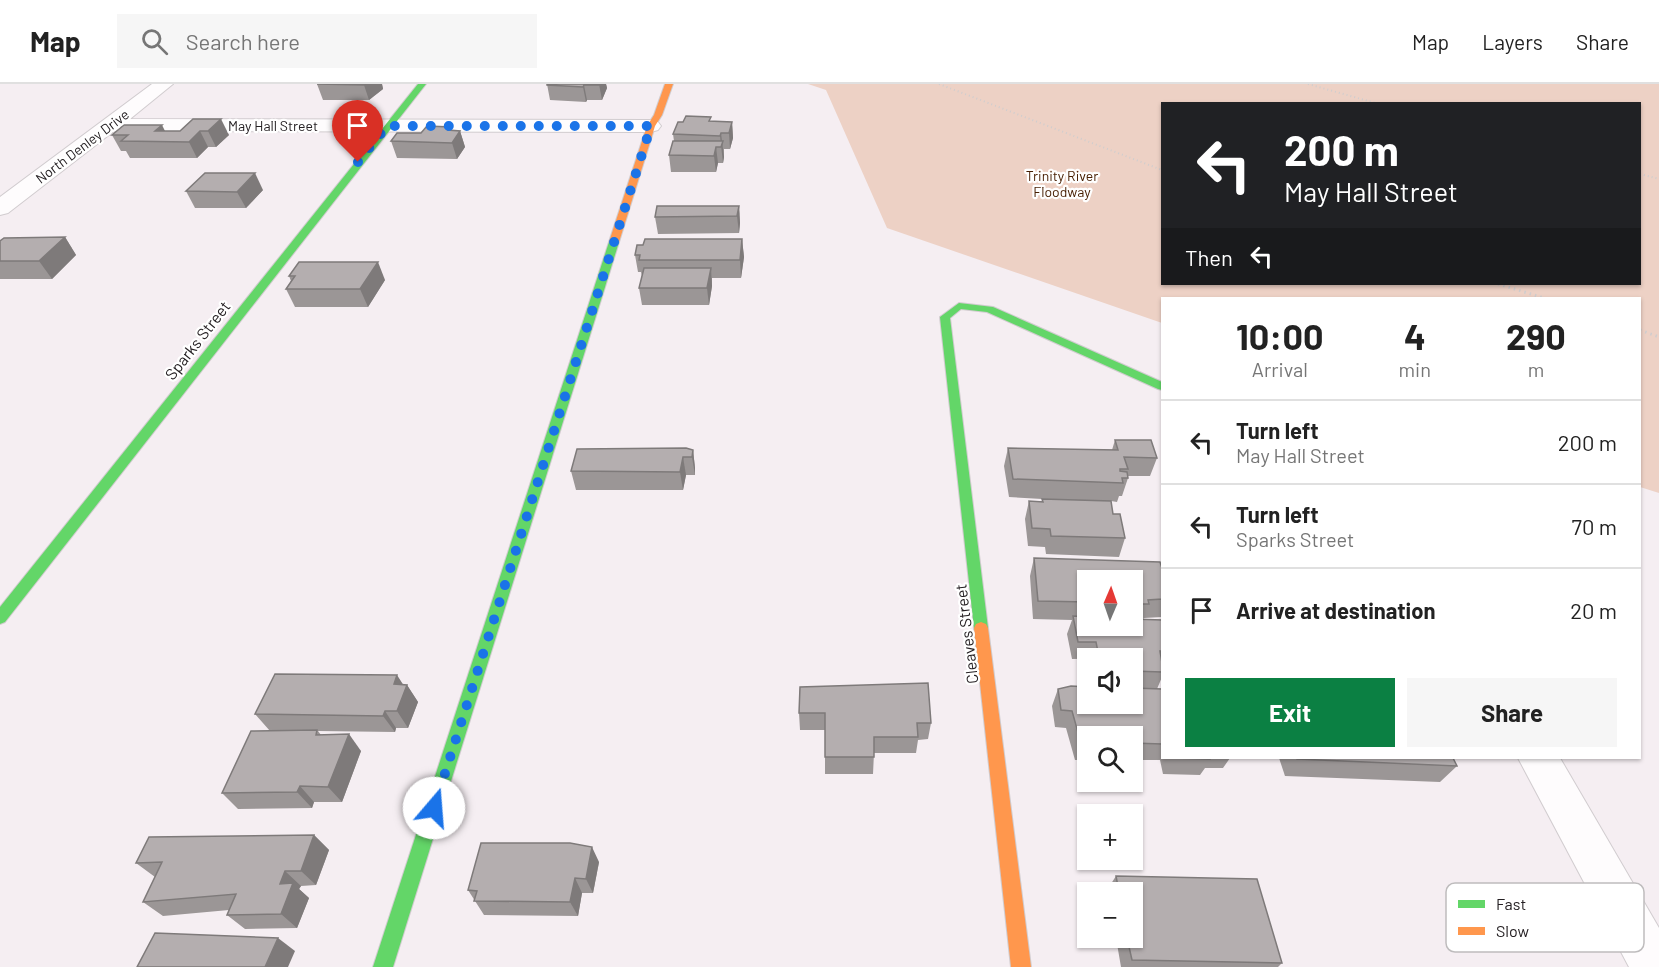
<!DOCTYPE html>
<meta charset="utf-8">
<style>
:root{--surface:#fff;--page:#f6f6f6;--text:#222;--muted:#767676;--line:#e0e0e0;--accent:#0b8043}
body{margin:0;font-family:Barlow,sans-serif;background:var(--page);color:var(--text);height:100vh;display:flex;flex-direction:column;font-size:22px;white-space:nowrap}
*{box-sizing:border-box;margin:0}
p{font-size:20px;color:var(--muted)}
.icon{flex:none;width:33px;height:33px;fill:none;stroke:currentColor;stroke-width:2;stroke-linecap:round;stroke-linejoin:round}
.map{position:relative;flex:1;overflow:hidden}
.side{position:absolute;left:1161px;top:213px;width:480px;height:462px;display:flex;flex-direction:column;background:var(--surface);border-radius:0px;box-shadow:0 2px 4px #0004}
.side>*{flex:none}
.guide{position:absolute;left:1161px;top:18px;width:480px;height:183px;border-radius:0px;box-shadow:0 2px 4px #0004;background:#202124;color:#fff;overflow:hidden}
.needle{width:39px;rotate:2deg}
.controls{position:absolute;left:1077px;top:486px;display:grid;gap:12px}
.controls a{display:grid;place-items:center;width:66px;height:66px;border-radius:0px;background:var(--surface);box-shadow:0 2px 4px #0004;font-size:30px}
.pin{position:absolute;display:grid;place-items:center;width:51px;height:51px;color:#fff;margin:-62px -26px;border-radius:50% 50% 50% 0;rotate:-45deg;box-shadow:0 0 6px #0007}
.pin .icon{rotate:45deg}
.me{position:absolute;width:66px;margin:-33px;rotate:18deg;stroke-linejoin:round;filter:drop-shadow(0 0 4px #0008)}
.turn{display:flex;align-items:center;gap:21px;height:126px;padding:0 24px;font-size:27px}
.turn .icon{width:78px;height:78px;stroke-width:2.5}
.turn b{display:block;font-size:42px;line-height:51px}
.then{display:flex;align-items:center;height:57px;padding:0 24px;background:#0003;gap:12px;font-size:22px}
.eta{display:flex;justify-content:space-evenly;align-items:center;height:102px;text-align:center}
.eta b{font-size:36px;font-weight:700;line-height:42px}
.action{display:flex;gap:12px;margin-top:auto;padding:12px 24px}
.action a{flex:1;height:69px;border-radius:0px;background:var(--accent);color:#fff;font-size:24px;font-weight:700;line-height:69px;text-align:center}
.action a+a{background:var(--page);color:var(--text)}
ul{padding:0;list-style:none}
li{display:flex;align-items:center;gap:18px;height:84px;padding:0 24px;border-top:2px solid var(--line)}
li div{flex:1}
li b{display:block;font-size:22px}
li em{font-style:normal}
header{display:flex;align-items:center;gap:36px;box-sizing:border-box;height:84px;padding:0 30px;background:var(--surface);border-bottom:2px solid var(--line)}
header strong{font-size:28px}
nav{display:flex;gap:33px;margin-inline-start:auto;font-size:21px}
.search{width:420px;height:54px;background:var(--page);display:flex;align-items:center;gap:15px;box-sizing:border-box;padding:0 21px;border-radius:0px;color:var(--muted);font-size:22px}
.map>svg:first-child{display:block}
.green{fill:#edd1c5;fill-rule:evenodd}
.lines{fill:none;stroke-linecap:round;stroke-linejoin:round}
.street-casing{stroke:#d1cccf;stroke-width:2}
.fast-casing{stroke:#d1cccf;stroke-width:2}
.slow-casing{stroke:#d1cccf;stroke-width:2}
.path-far1{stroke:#cfcdce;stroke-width:2;stroke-dasharray:1 3;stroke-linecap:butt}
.path{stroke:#cfcdce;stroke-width:3;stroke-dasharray:1.5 4;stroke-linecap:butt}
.street{fill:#fefcfd;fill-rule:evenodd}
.fast{fill:#63d668;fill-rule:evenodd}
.slow{fill:#ff974d;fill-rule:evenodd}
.wall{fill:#9b9696;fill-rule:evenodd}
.shaded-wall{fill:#7e7a7a}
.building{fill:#b4aeaf;stroke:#7e7a7a;stroke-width:1.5}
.route{stroke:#1a73e8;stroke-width:10;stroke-dasharray:0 18}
.labels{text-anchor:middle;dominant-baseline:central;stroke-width:4.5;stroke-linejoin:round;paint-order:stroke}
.far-street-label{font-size:14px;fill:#252023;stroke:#fff}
.far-park-label{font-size:14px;fill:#461d00;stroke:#fff}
.street-label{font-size:16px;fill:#252023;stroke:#fff}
.key{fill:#fff;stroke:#bebcbd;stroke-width:1.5}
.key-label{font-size:16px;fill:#252023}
</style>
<header>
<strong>Map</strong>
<div class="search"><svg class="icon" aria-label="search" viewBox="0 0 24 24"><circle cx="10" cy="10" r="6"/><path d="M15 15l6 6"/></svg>Search here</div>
<nav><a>Map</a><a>Layers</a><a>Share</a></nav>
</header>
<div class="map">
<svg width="1659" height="883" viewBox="0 0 1659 883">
<rect width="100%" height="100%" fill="#f5eef2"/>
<path class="green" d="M 808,0 L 1659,0 L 1659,409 L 1640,403 L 1640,214 L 1162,214 L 1162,239 L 887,144 L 826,6 ZM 1162,20 L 1640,20 L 1640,200 L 1162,200 Z"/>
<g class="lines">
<g class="street-casing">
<g id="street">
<polygon points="152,0 173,0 130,35 651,36 658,38 661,42 658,46 651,48 114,47 8,129 0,131 0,113"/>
<polygon points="1518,674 1560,674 1659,844 1659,883 1629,883"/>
</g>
</g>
<g class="fast-casing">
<g id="fast">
<polygon points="418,0 426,0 5,538 0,540 0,523"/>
<polygon points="614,155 619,158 393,883 373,883 609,158"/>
<polygon points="959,219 993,223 1162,298 1162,306 1158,305 987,228 961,225 950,234 988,544 986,548 981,550 976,548 974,544 940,233"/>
</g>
</g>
<g class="slow-casing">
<g id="slow">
<polygon points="665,0 673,0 662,31 655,42 619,158 611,160 609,158 647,42 654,31"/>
<polygon points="981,538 986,540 988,544 1031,883 1011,883 974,544 976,540"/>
</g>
</g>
<g class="path-far1">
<polyline points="939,0 1162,86"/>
<polyline points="1308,0 1379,20"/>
<polyline points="1640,90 1659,95"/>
</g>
<g class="path">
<polyline points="1498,200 1544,214"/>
<polyline points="1640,246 1659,253"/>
</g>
<use href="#street" class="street"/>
<use href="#fast" class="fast"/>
<use href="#slow" class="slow"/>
</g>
<g class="wall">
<polygon points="317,0 382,0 383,5 369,16 323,16"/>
<polygon points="547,0 606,0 607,4 602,16 587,16 586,18 550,16"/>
<polygon points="193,35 229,51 216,63 208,63 197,74 130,74 126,67 121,67 112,51 165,47 180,47"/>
<polygon points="711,37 732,38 733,54 730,65 724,65 724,73 723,79 718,79 716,88 671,88 669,71 674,57 673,50"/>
<polygon points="450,43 452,46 460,47 465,63 457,75 397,74 391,57"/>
<polygon points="263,106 246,124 195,124 186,107"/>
<polygon points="739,122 740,139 739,149 658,150 655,133"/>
<polygon points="65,153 76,171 52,195 0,195 0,157"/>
<polygon points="742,155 744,173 741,194 712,194 712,202 709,221 642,221 639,204 642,192 641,188 638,188 635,171"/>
<polygon points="289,192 385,196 368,223 295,223 286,205 291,197"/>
<polygon points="1115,356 1157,374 1150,392 1128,392 1128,394 1122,412 1119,412 1117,418 1111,417 1113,430 1125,454 1119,473 1046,470 1045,463 1028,462 1025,435 1029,417 1042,417 1042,415 1009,413 1004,382 1008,364 1112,366"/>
<polygon points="693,366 695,384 695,391 686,391 683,406 576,406 571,387"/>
<path d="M 1034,474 L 1162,484 L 1162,533 L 1144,534 L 1143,535 L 1162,536 L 1162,593 L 1157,605 L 1162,605 L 1162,674 L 1230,674 L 1223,684 L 1205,684 L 1200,691 L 1163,690 L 1160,676 L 1132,676 L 1132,652 L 1088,652 L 1088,676 L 1075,676 L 1066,644 L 1055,643 L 1052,622 L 1058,605 L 1132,620 L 1132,574 L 1072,575 L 1067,550 L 1072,536 L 1033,535 L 1030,492 ZM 1088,496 L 1132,496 L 1132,542 L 1088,542 Z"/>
<polygon points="403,601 407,601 418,618 408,644 396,644 395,648 318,647 321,651 361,667 342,718 314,718 312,724 238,725 222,709 270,647 255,630"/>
<polygon points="800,603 931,639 928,655 918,656 916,669 874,669 873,690 825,690 825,646 800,646 799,629"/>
<polygon points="1279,674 1453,674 1457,682 1440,698 1285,692"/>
<polygon points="314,751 329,766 316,801 301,802 299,805 309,814 297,844 245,845 227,831 229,826 163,832 143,818 155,793 136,779"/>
<polygon points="599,778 593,809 582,809 578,832 484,831 468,806"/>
<polygon points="1116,792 1282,879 1278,883 1121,883 1116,854 1132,854 1132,808 1108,808 1107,806"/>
</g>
<g class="shaded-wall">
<polygon points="365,0 382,0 383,5 369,16 364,1"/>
<polygon points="599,0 606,0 607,4 602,16"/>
<polygon points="584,1 587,16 586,18 583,3"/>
<polygon points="221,35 229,51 216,63 208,47"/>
<polygon points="732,38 733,54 730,65 729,49"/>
<polygon points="162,41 170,57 155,47"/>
<polygon points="450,43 454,55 460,47 465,63 457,75 448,46"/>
<polygon points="200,47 208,63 197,74 189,58"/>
<polygon points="721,49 724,73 723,79 720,52"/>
<polygon points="716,63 718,79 716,88 714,72"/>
<polygon points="255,89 263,106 246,124 237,108"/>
<polygon points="739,122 740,139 739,149 737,132"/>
<polygon points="65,153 76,171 52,195 39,177"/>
<polygon points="742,155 744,173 741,194 740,176"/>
<polygon points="378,178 385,196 368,223 360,205"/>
<polygon points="711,184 712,202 709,221 707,204"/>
<polygon points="693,366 695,384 695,391 692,373"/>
<polygon points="683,373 686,391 683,406 680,388"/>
<polygon points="397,591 406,605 407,601 418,618 408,644 397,627 394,600"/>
<polygon points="385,627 396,644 395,648 383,632"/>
<polygon points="349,650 361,667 342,718 328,703"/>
<polygon points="300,702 314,718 312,724 297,708"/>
<polygon points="314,751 329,766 316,801 301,787"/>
<polygon points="592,763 599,778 593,809 586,795"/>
<polygon points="285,787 301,802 299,805 309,814 297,844 281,830 280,800"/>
<polygon points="575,794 582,809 578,832 570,818"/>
<polygon points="278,854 295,867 288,883 265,883"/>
</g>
<g class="building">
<polygon points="317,0 365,0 364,1"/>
<polygon points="547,0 599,0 599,1 584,1 583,3 547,1"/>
<polygon points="686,32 711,33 709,37 732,38 729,49 721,49 720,52 673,50 678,38 683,38"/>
<polygon points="193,35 221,35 208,47 200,47 189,58 121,57 128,51 112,51 124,41 162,41 155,47 180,47"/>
<polygon points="427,42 450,43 448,46 460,47 452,59 391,57 397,49 421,49"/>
<polygon points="673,57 723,57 721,63 716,63 714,72 669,71"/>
<polygon points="205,89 255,89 237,108 186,107"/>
<polygon points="657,122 739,122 737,132 655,133"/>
<polygon points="65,153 39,177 0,177 0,157 4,154"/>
<polygon points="645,155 742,155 740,176 639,176 640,171 635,171 637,161 643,161"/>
<polygon points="299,178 378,178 360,205 286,205 295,192 289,192"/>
<polygon points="644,184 711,184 707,204 639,204"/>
<polygon points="1115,356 1151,356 1157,374 1124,373 1128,385 1120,385 1120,387 1127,388 1128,394 1122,394 1123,399 1013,395 1008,364 1118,366"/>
<polygon points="686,364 693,366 692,373 683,373 680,388 571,387 577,365"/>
<polygon points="1042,415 1111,417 1113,430 1120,430 1125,454 1051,452 1050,445 1032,444 1029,417 1043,418"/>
<polygon points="1034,474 1160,478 1162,484 1162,515 1148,516 1149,520 1132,520 1132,496 1088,496 1088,518 1038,517"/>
<polygon points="1073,532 1088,533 1088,542 1132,542 1132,535 1162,536 1162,567 1160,567 1162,579 1162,588 1132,587 1132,574 1107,574 1105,568 1098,568 1096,558 1078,558"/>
<polygon points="275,590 397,591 394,600 407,601 397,627 385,627 383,632 255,630"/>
<polygon points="928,599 931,639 917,639 918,653 874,653 874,673 825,673 825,629 799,629 800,603"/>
<polygon points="1071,602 1088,603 1088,620 1132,620 1132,604 1162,605 1162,660 1132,659 1132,652 1088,652 1088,659 1081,659 1072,627 1061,626 1058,605"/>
<polygon points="317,646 316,651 349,650 328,703 300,702 297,708 222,709 251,647"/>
<polygon points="1172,674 1210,674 1210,675"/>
<polygon points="1296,674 1453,674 1457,682 1297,675"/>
<polygon points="314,751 301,787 285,787 280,800 293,799 281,830 227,831 236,810 143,818 162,778 136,779 149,753"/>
<polygon points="481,759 570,759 592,763 586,795 575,794 570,818 474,817 477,807 468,806"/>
<polygon points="1116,792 1257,795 1282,879 1132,876 1127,854 1132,854 1132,808 1119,808"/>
<polygon points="155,849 278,854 265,883 137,883"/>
</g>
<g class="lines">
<polyline class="route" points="358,78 387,42 651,42 434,724"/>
</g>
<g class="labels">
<g class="far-street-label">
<text x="273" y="41">May Hall Street</text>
<text transform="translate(82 62) rotate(-37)">North Denley Drive</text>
</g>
<g class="far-park-label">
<text x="1062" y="91">Trinity River<tspan x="1062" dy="16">Floodway</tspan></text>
</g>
<g class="street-label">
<text transform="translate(197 256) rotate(-52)">Sparks Street</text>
<text transform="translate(966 550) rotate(-97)">Cleaves Street</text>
</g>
</g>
<rect x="1446" y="799" width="198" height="69" rx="9" class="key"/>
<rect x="1458" y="816" width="27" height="8" fill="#63d668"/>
<rect x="1458" y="843" width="27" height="8" fill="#ff974d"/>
<g class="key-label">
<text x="1496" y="826">Fast</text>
<text x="1496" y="853">Slow</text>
</g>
</svg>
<div class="controls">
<a><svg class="needle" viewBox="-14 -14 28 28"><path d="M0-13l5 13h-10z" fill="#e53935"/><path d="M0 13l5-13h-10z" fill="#767676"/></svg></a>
<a><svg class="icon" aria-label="sound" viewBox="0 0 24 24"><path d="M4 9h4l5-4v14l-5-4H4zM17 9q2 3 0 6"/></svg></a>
<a><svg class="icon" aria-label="search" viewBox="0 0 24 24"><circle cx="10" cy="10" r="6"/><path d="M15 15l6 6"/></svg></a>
<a>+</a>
<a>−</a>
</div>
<div class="pin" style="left:358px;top:78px;background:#d93025"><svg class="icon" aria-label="arrive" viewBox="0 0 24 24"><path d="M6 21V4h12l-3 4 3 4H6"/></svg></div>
<svg class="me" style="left:434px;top:724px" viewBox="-20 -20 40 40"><circle r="19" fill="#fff"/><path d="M0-13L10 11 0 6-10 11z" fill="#1a73e8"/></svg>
<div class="guide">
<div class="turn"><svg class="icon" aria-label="left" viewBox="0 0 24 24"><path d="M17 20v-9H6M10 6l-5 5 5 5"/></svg><div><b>200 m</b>May Hall Street</div></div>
<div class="then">Then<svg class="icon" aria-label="left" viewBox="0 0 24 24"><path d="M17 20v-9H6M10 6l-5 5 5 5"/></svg></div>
</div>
<section class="side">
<div class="eta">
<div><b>10:00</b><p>Arrival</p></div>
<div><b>4</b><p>min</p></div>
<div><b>290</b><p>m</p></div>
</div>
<ul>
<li><svg class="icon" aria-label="left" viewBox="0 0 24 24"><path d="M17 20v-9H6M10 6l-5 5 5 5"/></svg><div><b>Turn left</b><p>May Hall Street</p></div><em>200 m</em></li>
<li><svg class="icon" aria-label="left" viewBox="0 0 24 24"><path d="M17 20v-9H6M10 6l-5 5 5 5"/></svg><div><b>Turn left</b><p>Sparks Street</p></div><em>70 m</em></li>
<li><svg class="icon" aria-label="arrive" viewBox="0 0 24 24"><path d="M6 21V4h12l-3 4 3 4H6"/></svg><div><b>Arrive at destination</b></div><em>20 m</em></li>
</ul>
<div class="action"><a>Exit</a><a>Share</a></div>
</section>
</div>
